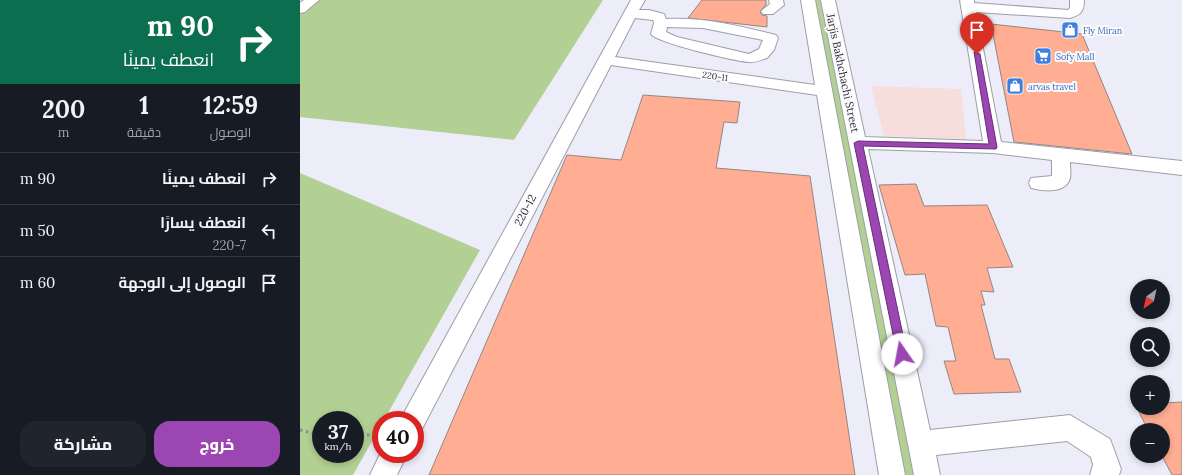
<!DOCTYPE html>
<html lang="ar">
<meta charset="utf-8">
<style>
:root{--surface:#171b24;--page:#20242c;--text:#f1f3f6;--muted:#9ea1a6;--line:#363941;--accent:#9c46b4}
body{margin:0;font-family:Lora,Cairo,serif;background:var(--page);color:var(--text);direction:rtl;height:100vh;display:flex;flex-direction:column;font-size:15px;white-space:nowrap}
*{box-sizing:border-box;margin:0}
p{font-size:13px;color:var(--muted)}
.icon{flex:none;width:22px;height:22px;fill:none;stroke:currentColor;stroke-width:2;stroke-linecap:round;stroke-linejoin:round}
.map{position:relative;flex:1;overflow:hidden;direction:ltr}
.drawer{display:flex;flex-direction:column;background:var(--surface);width:300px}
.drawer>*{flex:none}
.hud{background:#0b6e4f;color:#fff;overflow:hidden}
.needle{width:26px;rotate:213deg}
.buttons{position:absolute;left:830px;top:279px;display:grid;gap:8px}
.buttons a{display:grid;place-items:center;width:40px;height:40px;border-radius:50%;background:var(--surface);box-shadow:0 2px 6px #0003;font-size:20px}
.speed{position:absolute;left:12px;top:411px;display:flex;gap:8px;font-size:20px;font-weight:700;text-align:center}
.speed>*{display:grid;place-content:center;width:52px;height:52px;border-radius:50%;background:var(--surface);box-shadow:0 2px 6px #0003;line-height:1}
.speed small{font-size:10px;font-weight:400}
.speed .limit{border:6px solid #d22;background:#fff;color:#111}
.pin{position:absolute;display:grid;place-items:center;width:34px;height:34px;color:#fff;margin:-41px -17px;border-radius:50% 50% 50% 0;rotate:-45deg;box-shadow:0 0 4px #0007}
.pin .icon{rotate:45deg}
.me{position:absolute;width:44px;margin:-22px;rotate:348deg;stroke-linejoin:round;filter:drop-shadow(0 0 3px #0008)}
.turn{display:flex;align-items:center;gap:14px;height:84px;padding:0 20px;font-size:18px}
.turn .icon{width:52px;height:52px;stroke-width:2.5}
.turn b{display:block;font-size:28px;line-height:34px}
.eta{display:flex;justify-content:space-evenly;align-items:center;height:68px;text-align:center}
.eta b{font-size:24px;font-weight:800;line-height:28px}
.button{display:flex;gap:8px;margin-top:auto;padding:8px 20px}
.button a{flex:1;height:46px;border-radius:16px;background:var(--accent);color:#fff;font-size:16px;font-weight:800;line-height:46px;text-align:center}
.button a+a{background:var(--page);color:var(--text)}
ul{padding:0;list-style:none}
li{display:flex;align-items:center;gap:12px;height:52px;padding:0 20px;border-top:1px solid var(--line)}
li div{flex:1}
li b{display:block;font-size:15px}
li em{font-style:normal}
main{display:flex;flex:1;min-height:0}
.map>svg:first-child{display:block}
.industrial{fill:#f8dddd}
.green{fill:#b2d093;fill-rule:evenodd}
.building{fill:#ffad93;stroke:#938783}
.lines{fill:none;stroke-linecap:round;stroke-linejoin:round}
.minor-casing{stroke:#9e9ea9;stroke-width:2}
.path{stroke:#8d8d95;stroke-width:3;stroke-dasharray:2.5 3.5;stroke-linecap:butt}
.minor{fill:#fff;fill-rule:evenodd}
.route{fill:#9c46b4;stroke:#652e75}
.labels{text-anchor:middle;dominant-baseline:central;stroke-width:4;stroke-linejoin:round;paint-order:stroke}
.far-shop-label{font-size:9px;fill:#366cbe;stroke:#fbfbfd;text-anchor:start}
.far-street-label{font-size:9px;fill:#2f2f33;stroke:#fbfbfd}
.street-label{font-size:11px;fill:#2f2f33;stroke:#fbfbfd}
</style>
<main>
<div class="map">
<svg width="882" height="475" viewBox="0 0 882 475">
<rect width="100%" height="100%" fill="#ecedf9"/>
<polygon class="industrial" points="571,86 661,89 666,139 584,136"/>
<g class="green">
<polygon points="11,0 303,0 214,140 0,117 0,9"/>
<polygon points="514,0 520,0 616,475 604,475"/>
<path d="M 0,173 L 180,250 L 84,420 L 81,420 L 81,425 L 53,475 L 0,475 ZM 21,420 L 55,420 L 55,454 L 21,454 Z"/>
</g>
<g class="building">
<polygon points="402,0 466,0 466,5 460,11 462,15 467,16 467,27 388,18"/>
<polygon points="691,24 782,34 832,154 714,142"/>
<polygon points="343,95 440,102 437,123 424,122 416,168 510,176 555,475 129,475 267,155 321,160"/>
<polygon points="616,184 624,206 687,205 713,267 687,268 694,292 681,291 685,305 681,305 695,359 709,359 721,392 654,394 644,361 656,361 648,327 636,326 625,274 605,275 579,185"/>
<polygon points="882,402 882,475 872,475 862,456 863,430 848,430 837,408 863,408 863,403"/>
</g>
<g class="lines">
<g class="minor-casing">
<g id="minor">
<polygon points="4,0 19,0 5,12 0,13 0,3"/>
<path d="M 331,0 L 345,0 L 339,10 L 349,10 L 364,14 L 366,19 C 404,17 440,26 476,35 L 478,38 L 474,50 L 467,58 C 461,60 454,63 449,62 C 435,61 357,43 351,34 L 354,23 L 353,20 L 335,18 L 315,57 L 515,85 L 501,0 L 515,0 L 605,475 L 579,475 L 517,95 L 311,65 L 122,429 L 115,432 L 115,420 L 100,420 ZM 367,27 L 403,28 L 463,40 L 459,49 L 449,54 L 377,37 L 366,32 Z"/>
<polygon points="469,0 483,0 484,5 473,14 463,14 461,11 470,4"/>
<path d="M 521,0 L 535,0 L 565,137 L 683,141 L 660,0 L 674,0 L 674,3 L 768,10 L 770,8 L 770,0 L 784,0 C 784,11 781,15 770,18 L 676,12 L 701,142 L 882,161 L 882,175 L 770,162 C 770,167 771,173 770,178 C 766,194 743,191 731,188 L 729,183 L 731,178 L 752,176 L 752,160 L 693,153 L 568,149 L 630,430 L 770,415 L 810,439 L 821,469 L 819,475 L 790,475 L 793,465 L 791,457 L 767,441 L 636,455 L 640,475 L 614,475 Z"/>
<polygon points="81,452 81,454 107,454 97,475 70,475"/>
</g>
</g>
<g class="path">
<polyline points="0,430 21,435"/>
<polyline points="55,435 81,435"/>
<polyline points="77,443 81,437"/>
</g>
<use href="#minor" class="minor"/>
</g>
<polygon class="route" points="674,52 680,54 697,147 696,149 563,146 607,354 606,358 602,359 598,358 597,354 554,143 558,141 689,144"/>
<defs>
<g id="shop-square" transform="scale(0.9)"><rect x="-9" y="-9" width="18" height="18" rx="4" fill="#3f7fe0" stroke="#fbfbfd"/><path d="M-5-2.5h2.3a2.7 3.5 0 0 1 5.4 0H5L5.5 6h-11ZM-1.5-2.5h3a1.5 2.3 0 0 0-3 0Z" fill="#fff"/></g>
<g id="supermarket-square" transform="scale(0.9)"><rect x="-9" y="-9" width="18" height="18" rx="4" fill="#3f7fe0" stroke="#fbfbfd"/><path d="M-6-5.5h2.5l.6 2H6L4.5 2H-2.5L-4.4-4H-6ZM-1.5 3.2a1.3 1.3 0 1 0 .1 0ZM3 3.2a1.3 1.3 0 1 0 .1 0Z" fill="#fff"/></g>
</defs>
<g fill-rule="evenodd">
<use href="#shop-square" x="770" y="30"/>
<use href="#supermarket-square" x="743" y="56"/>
<use href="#shop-square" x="715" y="86"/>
</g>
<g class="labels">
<g class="far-shop-label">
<text x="783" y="30">Fly Miran</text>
<text x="756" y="56">Sofy Mall</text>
<text x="728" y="86">arvas travel</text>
</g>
<g class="far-street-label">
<text transform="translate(415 76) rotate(8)">220-11</text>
</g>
<g class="street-label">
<text transform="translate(543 73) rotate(78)">Jarjis Bakhchachi Street</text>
<text transform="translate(225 210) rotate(-62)">220-12</text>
</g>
</g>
</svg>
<div class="buttons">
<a><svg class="needle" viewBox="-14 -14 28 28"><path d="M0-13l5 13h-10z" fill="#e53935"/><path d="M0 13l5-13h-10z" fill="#9ea1a6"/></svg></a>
<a><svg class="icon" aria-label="search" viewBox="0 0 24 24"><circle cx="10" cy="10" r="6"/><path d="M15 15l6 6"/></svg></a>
<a>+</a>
<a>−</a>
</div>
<div class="speed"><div>37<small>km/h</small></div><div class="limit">40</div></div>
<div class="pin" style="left:677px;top:54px;background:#d93025"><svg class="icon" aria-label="arrive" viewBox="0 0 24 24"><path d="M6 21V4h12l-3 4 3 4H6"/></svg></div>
<svg class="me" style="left:602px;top:354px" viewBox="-20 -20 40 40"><circle r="19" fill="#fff"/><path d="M0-13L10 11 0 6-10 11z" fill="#9c46b4"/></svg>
</div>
<section class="drawer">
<div class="hud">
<div class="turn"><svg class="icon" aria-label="right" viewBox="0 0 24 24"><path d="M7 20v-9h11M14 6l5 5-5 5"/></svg><div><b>90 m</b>انعطف يمينًا</div></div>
</div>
<div class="eta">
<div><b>12:59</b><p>الوصول</p></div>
<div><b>1</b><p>دقيقة</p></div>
<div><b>200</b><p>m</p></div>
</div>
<ul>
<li><svg class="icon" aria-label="right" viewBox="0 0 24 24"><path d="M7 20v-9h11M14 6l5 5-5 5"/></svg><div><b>انعطف يمينًا</b></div><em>90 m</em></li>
<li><svg class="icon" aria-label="left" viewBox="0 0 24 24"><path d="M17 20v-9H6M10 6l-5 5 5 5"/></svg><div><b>انعطف يسارًا</b><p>220-7</p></div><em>50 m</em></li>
<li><svg class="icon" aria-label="arrive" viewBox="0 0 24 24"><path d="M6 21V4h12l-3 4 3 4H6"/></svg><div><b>الوصول إلى الوجهة</b></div><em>60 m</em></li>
</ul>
<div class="button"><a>خروج</a><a>مشاركة</a></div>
</section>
</main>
